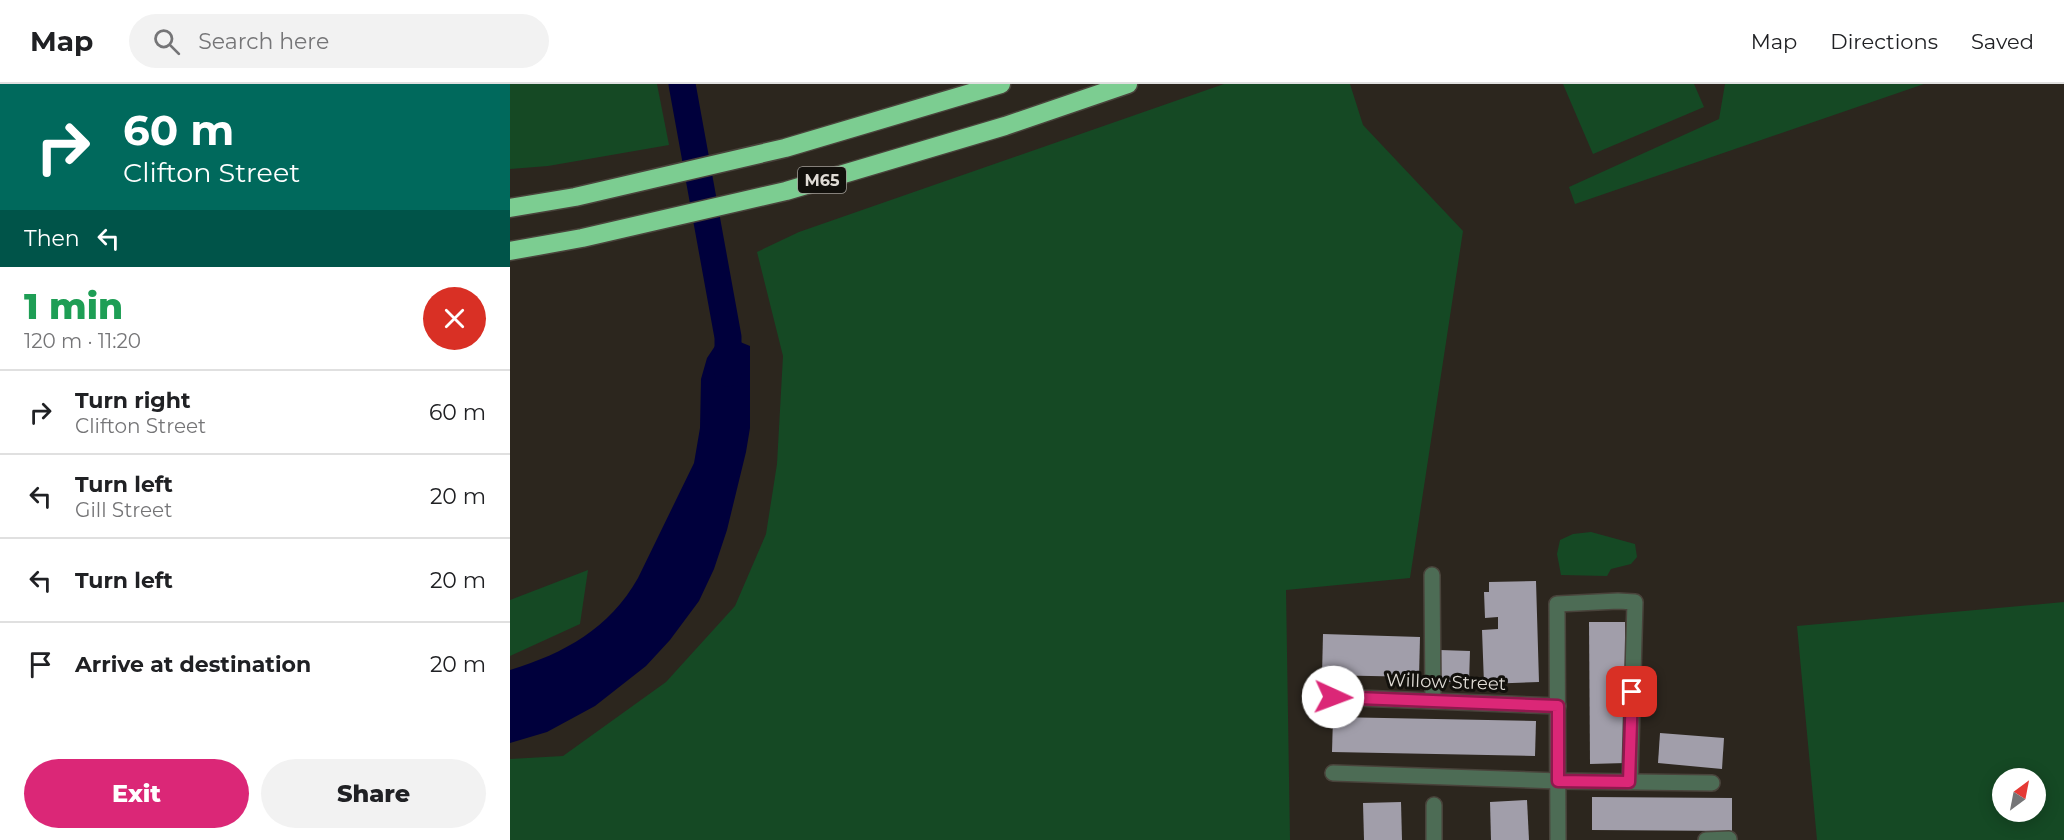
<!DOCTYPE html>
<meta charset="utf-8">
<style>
:root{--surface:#fff;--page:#f2f2f2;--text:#202124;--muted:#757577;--line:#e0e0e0;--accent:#db2777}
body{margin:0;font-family:Montserrat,sans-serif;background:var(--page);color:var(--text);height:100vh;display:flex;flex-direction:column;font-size:22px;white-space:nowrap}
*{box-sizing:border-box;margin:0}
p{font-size:20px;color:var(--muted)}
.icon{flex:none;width:33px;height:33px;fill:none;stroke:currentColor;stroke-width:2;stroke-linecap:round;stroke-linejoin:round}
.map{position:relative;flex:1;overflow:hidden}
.drawer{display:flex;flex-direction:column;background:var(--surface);width:510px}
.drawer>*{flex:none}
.top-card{background:#00695c;color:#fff;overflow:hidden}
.needle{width:39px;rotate:32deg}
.controls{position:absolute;left:1482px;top:684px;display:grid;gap:12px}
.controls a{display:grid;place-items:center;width:54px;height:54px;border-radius:50%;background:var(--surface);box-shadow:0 3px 15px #0003;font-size:30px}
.pin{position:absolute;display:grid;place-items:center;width:51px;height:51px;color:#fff;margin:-26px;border-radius:12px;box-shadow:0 3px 9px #0006}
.me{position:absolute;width:66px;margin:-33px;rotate:92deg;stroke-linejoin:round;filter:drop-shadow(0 0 4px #0008)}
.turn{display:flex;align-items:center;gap:21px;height:126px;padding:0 24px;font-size:27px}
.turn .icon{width:78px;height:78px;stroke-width:2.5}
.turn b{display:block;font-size:42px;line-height:51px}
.then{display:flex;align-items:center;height:57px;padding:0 24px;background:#0003;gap:12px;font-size:22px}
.round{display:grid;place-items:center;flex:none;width:63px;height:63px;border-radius:32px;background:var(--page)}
.headline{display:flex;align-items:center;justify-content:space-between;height:102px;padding:0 24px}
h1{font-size:36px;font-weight:800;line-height:45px;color:#1e9e55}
.action{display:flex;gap:12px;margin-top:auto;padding:12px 24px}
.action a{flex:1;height:69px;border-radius:36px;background:var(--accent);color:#fff;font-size:24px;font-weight:800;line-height:69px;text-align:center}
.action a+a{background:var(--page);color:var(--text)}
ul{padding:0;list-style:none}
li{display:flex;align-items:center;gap:18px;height:84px;padding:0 24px;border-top:2px solid var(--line)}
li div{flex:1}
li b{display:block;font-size:22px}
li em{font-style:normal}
header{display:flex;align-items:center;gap:36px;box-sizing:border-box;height:84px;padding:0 30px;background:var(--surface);border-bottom:2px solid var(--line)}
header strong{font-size:28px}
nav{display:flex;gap:33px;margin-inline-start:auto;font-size:21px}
.search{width:420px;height:54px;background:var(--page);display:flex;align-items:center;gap:15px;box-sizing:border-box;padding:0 21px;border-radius:33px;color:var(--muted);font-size:22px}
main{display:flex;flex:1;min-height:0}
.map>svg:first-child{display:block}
.green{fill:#154924;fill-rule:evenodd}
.water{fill:#00003c}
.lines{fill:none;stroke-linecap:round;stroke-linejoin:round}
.canal{stroke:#00003c;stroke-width:27}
.building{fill:#a19eaa}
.minor-casing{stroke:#49433b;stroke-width:18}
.highway-casing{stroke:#49433b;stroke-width:21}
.minor{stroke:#4d6c55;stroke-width:15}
.highway{stroke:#7ccd91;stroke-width:18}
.route-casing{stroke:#8e194d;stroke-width:15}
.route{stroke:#db2777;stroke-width:10}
.labels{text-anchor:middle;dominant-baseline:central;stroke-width:6;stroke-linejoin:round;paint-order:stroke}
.shield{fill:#12100c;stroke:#a29e99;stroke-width:1.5}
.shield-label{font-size:16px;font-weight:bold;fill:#dfdbd5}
.street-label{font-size:18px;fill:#dfdbd5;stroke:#12100c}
</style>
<header>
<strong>Map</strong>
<div class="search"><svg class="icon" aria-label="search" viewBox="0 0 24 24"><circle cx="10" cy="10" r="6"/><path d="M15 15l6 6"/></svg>Search here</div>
<nav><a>Map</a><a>Directions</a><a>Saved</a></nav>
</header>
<main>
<section class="drawer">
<div class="top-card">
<div class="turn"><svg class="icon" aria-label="right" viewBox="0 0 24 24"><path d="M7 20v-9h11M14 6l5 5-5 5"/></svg><div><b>60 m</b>Clifton Street</div></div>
<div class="then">Then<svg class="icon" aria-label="left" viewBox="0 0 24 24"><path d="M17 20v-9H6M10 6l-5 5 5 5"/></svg></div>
</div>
<div class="headline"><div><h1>1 min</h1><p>120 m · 11:20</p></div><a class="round" style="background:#d93025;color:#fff"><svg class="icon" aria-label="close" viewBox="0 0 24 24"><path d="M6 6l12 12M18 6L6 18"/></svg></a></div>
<ul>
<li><svg class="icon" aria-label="right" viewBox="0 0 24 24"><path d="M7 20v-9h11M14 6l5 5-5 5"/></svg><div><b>Turn right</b><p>Clifton Street</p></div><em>60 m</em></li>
<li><svg class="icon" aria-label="left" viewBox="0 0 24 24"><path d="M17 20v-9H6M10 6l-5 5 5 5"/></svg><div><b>Turn left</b><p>Gill Street</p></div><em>20 m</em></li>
<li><svg class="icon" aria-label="left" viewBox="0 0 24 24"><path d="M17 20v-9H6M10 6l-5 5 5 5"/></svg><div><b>Turn left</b></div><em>20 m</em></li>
<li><svg class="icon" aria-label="arrive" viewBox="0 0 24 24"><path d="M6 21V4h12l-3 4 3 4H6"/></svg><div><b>Arrive at destination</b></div><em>20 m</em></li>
</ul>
<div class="action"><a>Exit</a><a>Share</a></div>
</section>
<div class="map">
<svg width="1554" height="756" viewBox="0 0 1554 756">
<rect width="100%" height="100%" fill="#2c261e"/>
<g class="green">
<polygon points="0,0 147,0 159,61 38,82 0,85"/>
<polygon points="714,0 840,0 853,41 953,147 900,494 776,506 780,756 0,756 0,675 53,672 156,598 225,522 256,450 267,380 273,272 247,168 289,148"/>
<polygon points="1053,0 1184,0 1194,23 1083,70"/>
<polygon points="1215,0 1414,0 1065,120 1059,103 1209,35"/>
<polygon points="1081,448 1125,460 1127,473 1121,480 1101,485 1097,492 1051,491 1047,470 1050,456 1063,450"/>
<polygon points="78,486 70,540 0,572 0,516"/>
<path d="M 1554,518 L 1554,756 L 1307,756 L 1287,542 ZM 1492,694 L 1526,694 L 1526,728 L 1492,728 Z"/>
</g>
<path class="water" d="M 218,253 L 240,262 L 240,344 L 236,368 L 217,446 L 204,485 L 189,517 L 160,556 L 136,582 L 85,622 L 37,648 L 0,659 L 0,586 C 55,569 99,545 128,494 L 184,379 L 190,344 L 191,295 L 197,274 L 205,262 Z"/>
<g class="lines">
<polyline class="canal" points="172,0 218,253 218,289"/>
</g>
<g class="building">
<polygon points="1026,497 1029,598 974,600 972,546 988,545 988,533 975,534 974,508 979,508 979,498"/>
<polygon points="1079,538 1115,538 1116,679 1080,680"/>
<polygon points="813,550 910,553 909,593 812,591"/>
<polygon points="930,566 960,567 959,598 929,598"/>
<polygon points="823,633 1026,637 1025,672 822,668"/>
<polygon points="1150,649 1214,654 1212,685 1148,679"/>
<polygon points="1082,713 1222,714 1222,747 1082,746"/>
<polygon points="1017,716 1019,756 981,756 980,718"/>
<polygon points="891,718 892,756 854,756 853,719"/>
</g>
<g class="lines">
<g class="minor-casing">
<g id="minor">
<polyline points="922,491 923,616"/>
<polyline points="823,613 1048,622"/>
<polyline points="823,689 1048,697 1202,699"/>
<polyline points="924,756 924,721"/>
<polyline points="1048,756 1047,520 1108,517 1125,518 1120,698"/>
<polyline points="1196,756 1219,755"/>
</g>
</g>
<g class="highway-casing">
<g id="highway">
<polyline points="0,124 65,113 275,64 491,0"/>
<polyline points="0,167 72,154 276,107 495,42 618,0"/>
</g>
</g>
<use href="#minor" class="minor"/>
<use href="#highway" class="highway"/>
</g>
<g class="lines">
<g class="route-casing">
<polyline id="route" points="823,613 1048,622 1048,697 1119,698 1122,608"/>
</g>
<use href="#route" class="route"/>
</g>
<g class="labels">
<rect class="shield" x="288" y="83" width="48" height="26" rx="4.5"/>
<g class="shield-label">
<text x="312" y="96">M65</text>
</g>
<g class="street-label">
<text transform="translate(936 598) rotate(2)">Willow Street</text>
</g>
</g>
</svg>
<div class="controls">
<a><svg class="needle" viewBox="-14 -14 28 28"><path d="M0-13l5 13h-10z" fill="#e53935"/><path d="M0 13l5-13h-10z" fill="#757577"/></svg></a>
</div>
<div class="pin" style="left:1122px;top:608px;background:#d93025"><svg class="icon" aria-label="arrive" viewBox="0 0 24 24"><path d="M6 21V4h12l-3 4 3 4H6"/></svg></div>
<svg class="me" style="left:823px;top:613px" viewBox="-20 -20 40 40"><circle r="19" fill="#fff"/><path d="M0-13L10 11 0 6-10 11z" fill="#db2777"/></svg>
</div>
</main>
